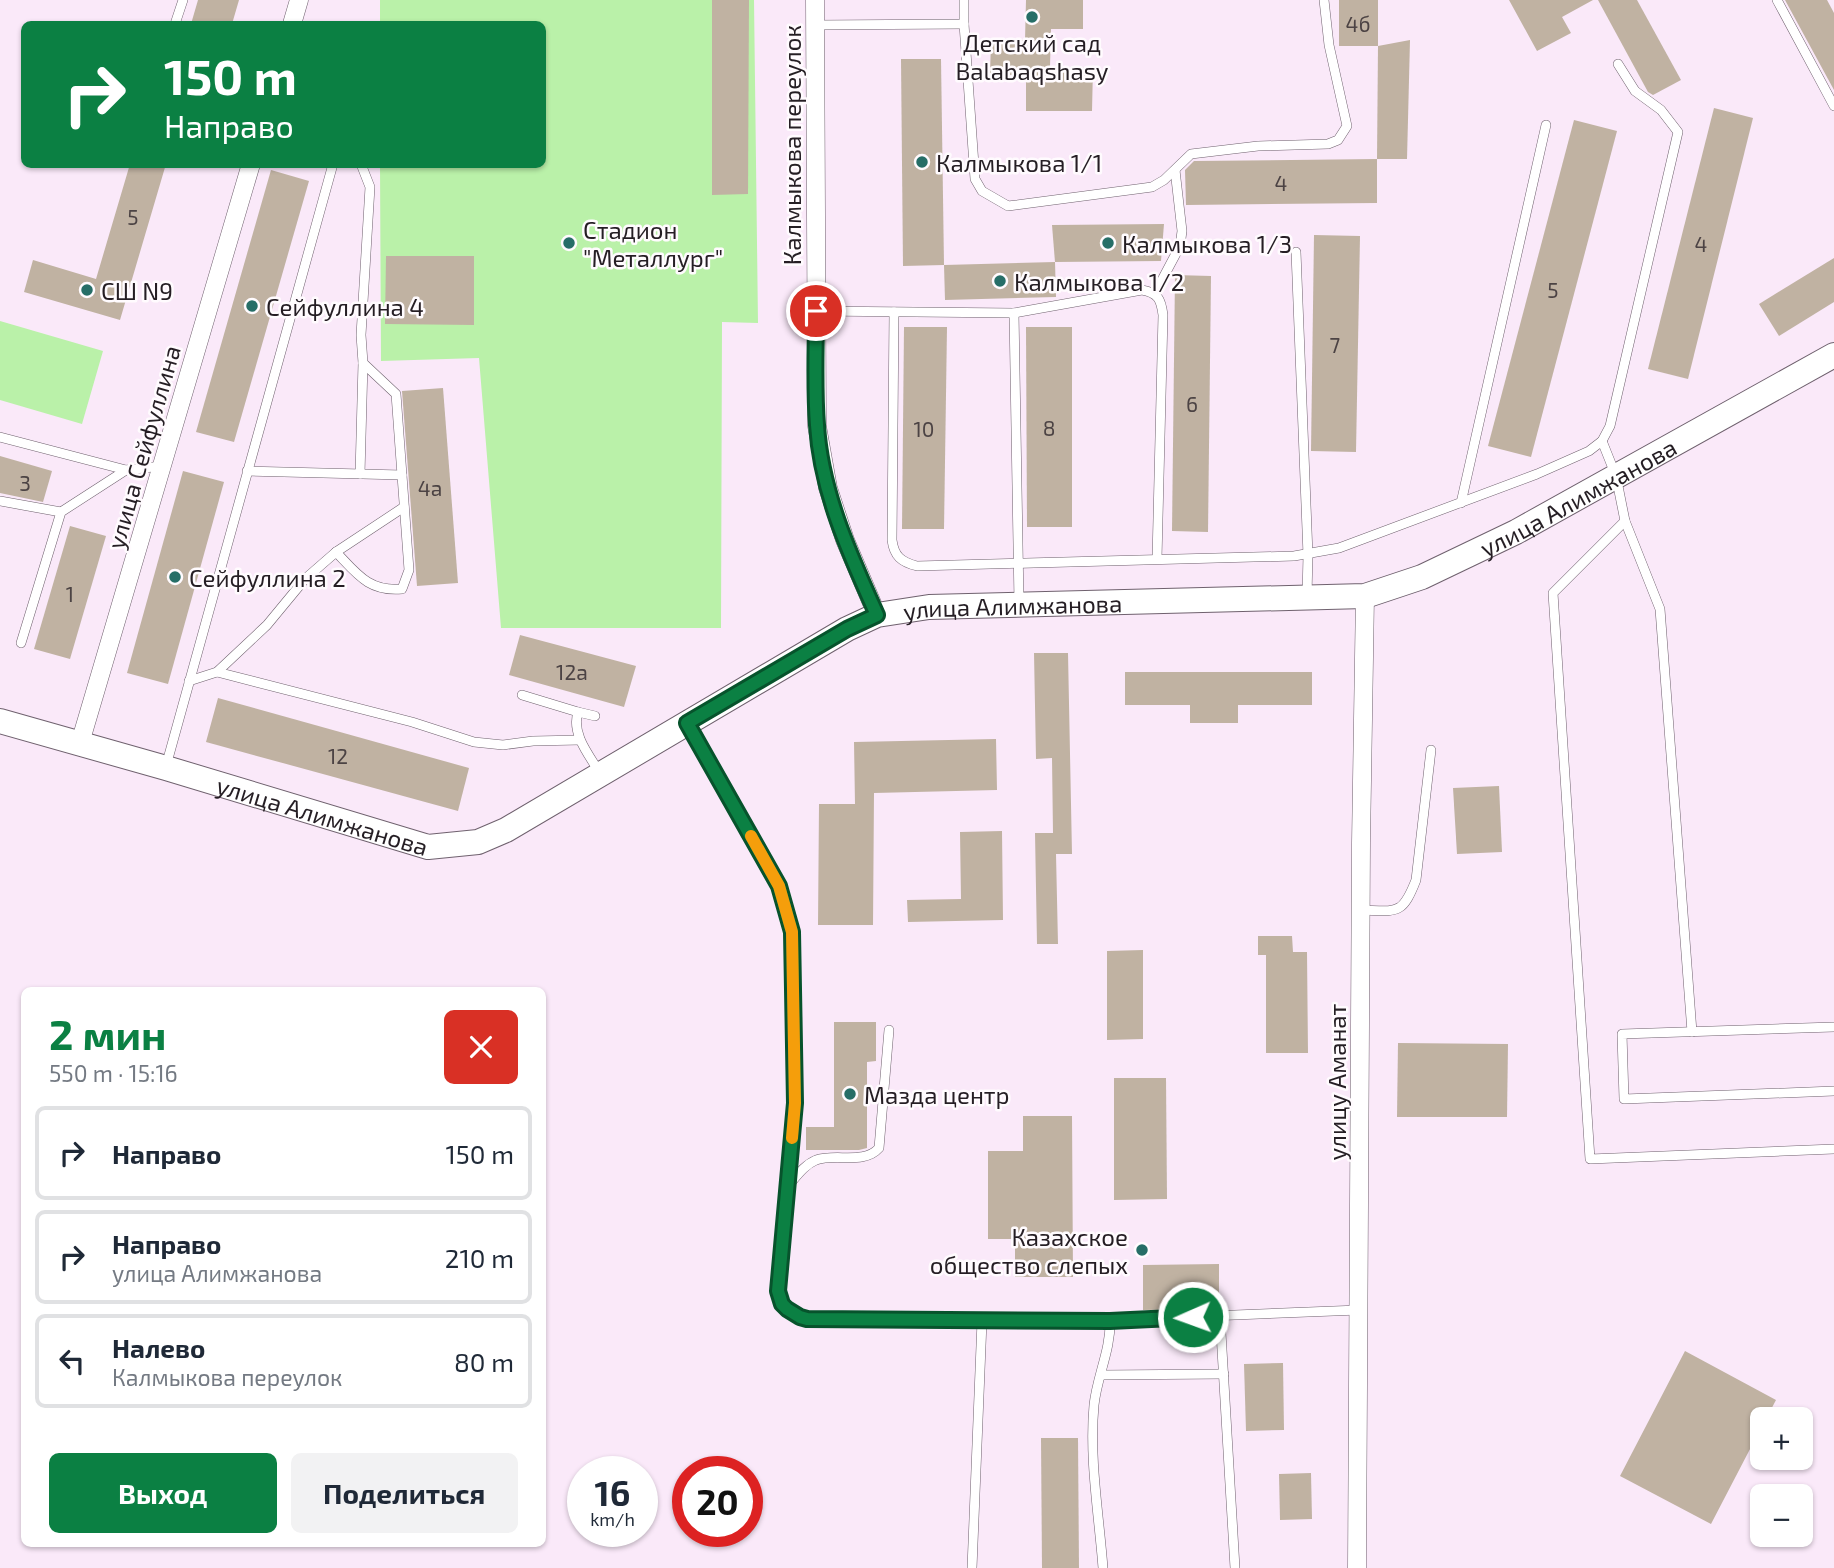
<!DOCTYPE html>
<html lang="ru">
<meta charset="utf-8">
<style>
:root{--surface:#fff;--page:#f2f2f3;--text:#1f2937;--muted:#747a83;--line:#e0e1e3;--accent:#0b8043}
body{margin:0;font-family:"Exo 2",sans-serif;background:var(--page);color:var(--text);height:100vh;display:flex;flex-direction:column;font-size:26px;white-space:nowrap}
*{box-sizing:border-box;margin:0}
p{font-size:23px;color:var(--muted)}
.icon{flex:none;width:38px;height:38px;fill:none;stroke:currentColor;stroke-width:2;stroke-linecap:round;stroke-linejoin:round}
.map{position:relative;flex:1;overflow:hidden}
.drawer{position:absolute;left:21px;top:987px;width:525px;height:560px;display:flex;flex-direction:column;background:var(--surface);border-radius:10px;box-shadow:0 2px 5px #0004}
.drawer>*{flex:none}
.hud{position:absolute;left:21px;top:21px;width:525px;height:147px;border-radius:10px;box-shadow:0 2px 5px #0004;background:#0b8043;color:#fff;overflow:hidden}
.buttons{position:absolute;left:1750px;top:1407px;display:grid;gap:14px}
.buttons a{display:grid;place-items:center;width:63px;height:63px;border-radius:10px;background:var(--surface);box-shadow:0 2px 5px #0004;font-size:35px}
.speed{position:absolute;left:567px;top:1456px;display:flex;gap:14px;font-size:35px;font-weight:700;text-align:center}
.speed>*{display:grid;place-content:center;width:91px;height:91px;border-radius:50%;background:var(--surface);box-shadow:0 2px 5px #0004;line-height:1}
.speed small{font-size:18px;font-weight:400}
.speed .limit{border:10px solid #d22;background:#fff;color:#111}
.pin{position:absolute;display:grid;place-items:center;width:60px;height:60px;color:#fff;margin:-30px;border:4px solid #fff;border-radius:50%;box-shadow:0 2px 7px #0007}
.me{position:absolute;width:77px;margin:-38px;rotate:268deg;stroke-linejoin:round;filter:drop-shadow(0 0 5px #0008)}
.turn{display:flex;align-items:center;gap:24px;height:147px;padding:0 28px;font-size:32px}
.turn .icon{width:91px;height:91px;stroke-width:2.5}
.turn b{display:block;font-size:49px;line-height:60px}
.round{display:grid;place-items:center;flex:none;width:74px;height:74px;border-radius:10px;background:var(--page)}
.head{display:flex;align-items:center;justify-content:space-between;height:119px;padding:0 28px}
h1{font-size:42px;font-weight:700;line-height:52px;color:var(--accent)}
.cta{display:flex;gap:14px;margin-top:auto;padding:14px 28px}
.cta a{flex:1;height:80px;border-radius:10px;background:var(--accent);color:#fff;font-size:28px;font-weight:700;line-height:80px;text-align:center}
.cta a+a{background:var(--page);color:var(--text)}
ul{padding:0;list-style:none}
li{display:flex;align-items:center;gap:21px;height:94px;margin:0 14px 10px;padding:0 14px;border:4px solid var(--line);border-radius:10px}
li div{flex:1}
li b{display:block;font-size:26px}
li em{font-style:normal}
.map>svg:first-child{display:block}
.green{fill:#baf1a9}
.building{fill:#c0b2a2}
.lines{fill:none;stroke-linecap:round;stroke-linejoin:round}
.lane-casing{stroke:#6f616e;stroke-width:10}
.street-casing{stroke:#6f616e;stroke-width:19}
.secondary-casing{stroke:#6f616e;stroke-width:26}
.lane{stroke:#fff;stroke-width:9}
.street{stroke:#fff;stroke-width:18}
.secondary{stroke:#fff;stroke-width:24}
.route-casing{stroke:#07532c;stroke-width:18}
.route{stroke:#0b8043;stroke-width:12}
.slow{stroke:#f59e0b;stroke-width:12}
.poi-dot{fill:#266e67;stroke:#fffbfe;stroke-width:2.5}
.labels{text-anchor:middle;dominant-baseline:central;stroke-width:5;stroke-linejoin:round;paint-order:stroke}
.number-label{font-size:21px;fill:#4c4344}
.poi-label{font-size:24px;fill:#251e24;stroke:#fffbfe;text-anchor:start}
.street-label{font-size:24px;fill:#251e24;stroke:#fffbfe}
</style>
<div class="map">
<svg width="1834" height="1568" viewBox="0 0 1834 1568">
<rect width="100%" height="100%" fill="#fae9f9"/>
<g class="green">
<polygon points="380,0 754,0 758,323 722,322 721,628 501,628 479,358 381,361 380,165 542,164 542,24 380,24"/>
<polygon points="0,321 103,351 82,424 0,400"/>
</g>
<g class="building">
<polygon points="198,0 239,0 232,24 191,24"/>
<polygon points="712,0 749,0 748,194 712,195"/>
<polygon points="1026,0 1083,0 1083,29 1051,29 1050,67 1093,68 1092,111 1026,111 1026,75 990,75 991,40 1025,40"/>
<rect x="1339" y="0" width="39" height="46"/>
<polygon points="1509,0 1593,0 1562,17 1571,33 1537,51"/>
<polygon points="1598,0 1637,0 1681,80 1653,95 1648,92"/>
<polygon points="1785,0 1827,0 1834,13 1834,90"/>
<polygon points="1410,40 1407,159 1377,159 1378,46"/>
<polygon points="901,59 941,59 944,265 903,266"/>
<polygon points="1714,108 1753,118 1688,379 1648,369"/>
<polygon points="1574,120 1617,131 1531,457 1488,446"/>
<polygon points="1377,159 1377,203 1186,205 1185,170 1194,161"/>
<polygon points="130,164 166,164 120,320 24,292 33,260 96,279"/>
<polygon points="271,170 309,181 234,442 196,432"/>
<polygon points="1164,224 1161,261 1055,262 1052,225"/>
<polygon points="1314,235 1360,236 1356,452 1311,451"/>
<polygon points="386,256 474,256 474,325 385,324"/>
<polygon points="1834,258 1834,302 1779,336 1759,304"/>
<polygon points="1055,262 1056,297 945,300 944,265"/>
<polygon points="1175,275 1211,276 1208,532 1172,531"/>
<polygon points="904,327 947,327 944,529 902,529"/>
<polygon points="1026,327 1072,327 1072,527 1027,527"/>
<polygon points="443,388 458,583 417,586 402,391"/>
<polygon points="0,456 52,471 43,502 0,493"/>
<polygon points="183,471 224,482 168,684 127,673"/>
<polygon points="70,526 106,536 70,659 34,649"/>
<polygon points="520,635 636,666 624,707 509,675"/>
<polygon points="1034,653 1068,653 1072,854 1056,854 1058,944 1037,944 1035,833 1053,833 1052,758 1036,759"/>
<polygon points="1125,672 1312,672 1312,705 1238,705 1238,723 1190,723 1190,705 1125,705"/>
<polygon points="218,698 469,768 458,811 206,742"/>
<polygon points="996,739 997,790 874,793 873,925 818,925 819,804 855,804 854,742"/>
<polygon points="1499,786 1502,852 1457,854 1453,788"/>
<polygon points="1002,831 1003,920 908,922 907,900 961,899 960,832"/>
<polygon points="1258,936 1292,936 1293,952 1307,952 1308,1053 1266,1053 1266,955 1258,955"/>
<polygon points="1143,950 1143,1039 1107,1040 1107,951"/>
<polygon points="834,1022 876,1022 876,1061 867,1062 867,1148 859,1150 806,1150 806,1127 834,1127"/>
<polygon points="1398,1043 1508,1044 1507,1117 1397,1117"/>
<polygon points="1114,1078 1166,1078 1167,1199 1114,1200"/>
<polygon points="1023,1116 1072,1116 1073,1277 1015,1277 1015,1239 988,1239 988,1151 1023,1151"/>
<polygon points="1219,1264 1219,1309 1143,1310 1143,1265"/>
<polygon points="1685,1351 1776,1400 1766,1419 1762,1419 1762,1426 1711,1524 1620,1476"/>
<polygon points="1283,1363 1284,1430 1246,1431 1244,1364"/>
<polygon points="1041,1438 1078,1438 1079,1568 1042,1568"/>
<polygon points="1311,1473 1312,1519 1280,1520 1279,1474"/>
</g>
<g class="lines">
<g class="lane-casing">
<g id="lane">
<polyline points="1777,0 1834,106"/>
<polyline points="175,24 183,0"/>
<polyline points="964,24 975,179 982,191 1008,206 1152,187 1164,180 1191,154 1258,146 1328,144 1338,140 1347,126 1329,45 1324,0"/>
<polyline points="815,25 964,24 964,0"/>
<polyline points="1296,252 1308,555 1307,595"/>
<polyline points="1155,293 1180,246 1182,231 1175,170"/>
<path d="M 816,311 L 1014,313 L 1142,290 C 1158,293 1161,299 1163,315 L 1157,559"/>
<path d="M 894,312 L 892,540 C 894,556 901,562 917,566 L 1294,556 L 1339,548 L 1537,474 L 1589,451 L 1602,441 L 1610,426 L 1678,132 L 1661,110 L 1635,91 L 1618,64"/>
<polyline points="1014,313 1019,602"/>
<polyline points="0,437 126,470"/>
<polyline points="1602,441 1616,476 1625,521 1553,593 1590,1159 1834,1149"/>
<polyline points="247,471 402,475"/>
<polyline points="360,474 363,363"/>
<polyline points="0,501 61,512"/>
<polyline points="1461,503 1546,125"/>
<polyline points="1625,521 1660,609 1692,1032"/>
<polyline points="336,552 404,507"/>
<polyline points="21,643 61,512 126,470 162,466"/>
<polyline points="217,672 412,722 474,742 503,745 533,741 580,740"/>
<path d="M 189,681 L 217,672 L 267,625 L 305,579 L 336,552 C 357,574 369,592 402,589 L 409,570 L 396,394 L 363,363 L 361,335 L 370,187 L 361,164"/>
<polyline points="522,695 578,712"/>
<path d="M 595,716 L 578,712 C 571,734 589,755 600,773"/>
<path d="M 688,725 L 779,886 L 792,932 L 795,1103 L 778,1291 C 781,1306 791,1316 807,1319 L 1110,1320 L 1359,1310"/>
<polyline points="166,766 333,164"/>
<path d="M 1361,910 C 1397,911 1402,916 1416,880 L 1431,750"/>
<polyline points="1834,1027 1622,1034 1624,1099 1834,1091"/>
<path d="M 788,1186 C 796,1177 804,1165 816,1160 C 836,1153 864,1165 879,1148 L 889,1030"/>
<polyline points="1220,1316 1235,1568"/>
<polyline points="1101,1375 1224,1374"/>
<polyline points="972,1568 982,1321"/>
<path d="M 1103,1568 C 1099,1515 1089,1459 1094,1405 C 1097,1376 1111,1350 1110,1320"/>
</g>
</g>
<g class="street-casing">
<g id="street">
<polyline points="815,0 817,426 828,488 845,540 877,615"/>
<polyline points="292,24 299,0"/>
<polyline points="80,743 251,164"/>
<polyline points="1357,1568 1361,843 1365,596"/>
</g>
</g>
<g class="secondary-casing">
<g id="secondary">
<path id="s1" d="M 0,721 L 166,768 L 428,847 L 478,842 L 506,830 L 847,629 L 877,615 L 929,607 L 1365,596 L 1422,577 L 1516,532 L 1834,355"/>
</g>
</g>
<use href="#lane" class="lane"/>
<use href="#street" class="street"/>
<use href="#secondary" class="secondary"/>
</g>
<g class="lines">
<g class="route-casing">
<path id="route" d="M 816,311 C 816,348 814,387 817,425 C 821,492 850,555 877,615 L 847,629 L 687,723 L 779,886 L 792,932 L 795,1103 L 778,1291 L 782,1304 L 787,1309 L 800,1317 L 807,1319 L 1110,1321 L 1193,1317"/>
</g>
<use href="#route" class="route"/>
<polyline class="slow" points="751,836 779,886 792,932 795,1103 792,1138"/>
</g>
<g class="poi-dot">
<circle cx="1032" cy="17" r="7"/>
<circle cx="922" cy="162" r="7"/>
<circle cx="569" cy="243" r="7"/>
<circle cx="1108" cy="243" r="7"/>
<circle cx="1000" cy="281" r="7"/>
<circle cx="87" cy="290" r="7"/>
<circle cx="252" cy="306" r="7"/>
<circle cx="175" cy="577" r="7"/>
<circle cx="850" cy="1094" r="7"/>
<circle cx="1142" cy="1250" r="7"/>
</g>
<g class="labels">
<g class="number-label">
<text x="1358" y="23">4б</text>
<text x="1281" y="182">4</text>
<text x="133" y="216">5</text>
<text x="1701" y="243">4</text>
<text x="1553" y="289">5</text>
<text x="1335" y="344">7</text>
<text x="1192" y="403">6</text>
<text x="1049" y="427">8</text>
<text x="924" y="428">10</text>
<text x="25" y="482">3</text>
<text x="430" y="487">4а</text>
<text x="70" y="593">1</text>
<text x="572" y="671">12а</text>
<text x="338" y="755">12</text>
</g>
<g class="poi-label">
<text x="1032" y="42" text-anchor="middle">Детский сад<tspan x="1032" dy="28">Balabaqshasy</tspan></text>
<text x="936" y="162">Калмыкова 1/1</text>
<text x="583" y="229">Стадион<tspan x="583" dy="28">"Металлург"</tspan></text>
<text x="1122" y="243">Калмыкова 1/3</text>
<text x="1014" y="281">Калмыкова 1/2</text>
<text x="101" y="290">СШ N9</text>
<text x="266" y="306">Сейфуллина 4</text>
<text x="189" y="577">Сейфуллина 2</text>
<text x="864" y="1094">Мазда центр</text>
<text x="1128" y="1236" text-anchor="end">Казахское<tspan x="1128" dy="28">общество слепых</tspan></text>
</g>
<g class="street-label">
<text transform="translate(791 145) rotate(-90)">Калмыкова переулок</text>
<text transform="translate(143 447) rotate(-74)">улица Сейфуллина</text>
<text stroke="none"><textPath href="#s1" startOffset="1680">улица Алимжанова</textPath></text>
<text stroke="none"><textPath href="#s1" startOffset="1092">улица Алимжанова</textPath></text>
<text stroke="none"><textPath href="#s1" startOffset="336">улица Алимжанова</textPath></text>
<text transform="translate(1336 1082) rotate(-90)">улицу Аманат</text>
</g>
</g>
</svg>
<div class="buttons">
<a>+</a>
<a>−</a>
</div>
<div class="speed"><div>16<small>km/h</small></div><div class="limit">20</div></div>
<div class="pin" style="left:816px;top:311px;background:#d93025"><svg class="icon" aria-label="arrive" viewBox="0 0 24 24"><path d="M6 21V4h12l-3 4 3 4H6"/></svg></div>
<svg class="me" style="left:1193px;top:1317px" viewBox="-20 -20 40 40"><circle r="17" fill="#0b8043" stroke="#fff" stroke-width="3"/><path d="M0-11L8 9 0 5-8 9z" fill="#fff"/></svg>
<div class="hud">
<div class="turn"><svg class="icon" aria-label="right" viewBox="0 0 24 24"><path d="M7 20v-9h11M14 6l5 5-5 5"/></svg><div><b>150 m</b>Направо</div></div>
</div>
<section class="drawer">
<div class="head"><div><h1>2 мин</h1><p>550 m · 15:16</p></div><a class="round" style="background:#d93025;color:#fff"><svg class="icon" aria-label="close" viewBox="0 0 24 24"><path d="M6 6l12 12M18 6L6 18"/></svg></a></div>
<ul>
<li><svg class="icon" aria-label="right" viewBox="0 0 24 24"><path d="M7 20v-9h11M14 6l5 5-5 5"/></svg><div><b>Направо</b></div><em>150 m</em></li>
<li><svg class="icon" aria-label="right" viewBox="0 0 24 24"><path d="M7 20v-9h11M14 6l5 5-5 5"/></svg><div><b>Направо</b><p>улица Алимжанова</p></div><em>210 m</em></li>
<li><svg class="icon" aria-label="left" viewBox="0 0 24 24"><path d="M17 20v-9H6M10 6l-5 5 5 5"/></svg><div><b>Налево</b><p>Калмыкова переулок</p></div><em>80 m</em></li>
</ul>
<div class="cta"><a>Выход</a><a>Поделиться</a></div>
</section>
</div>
